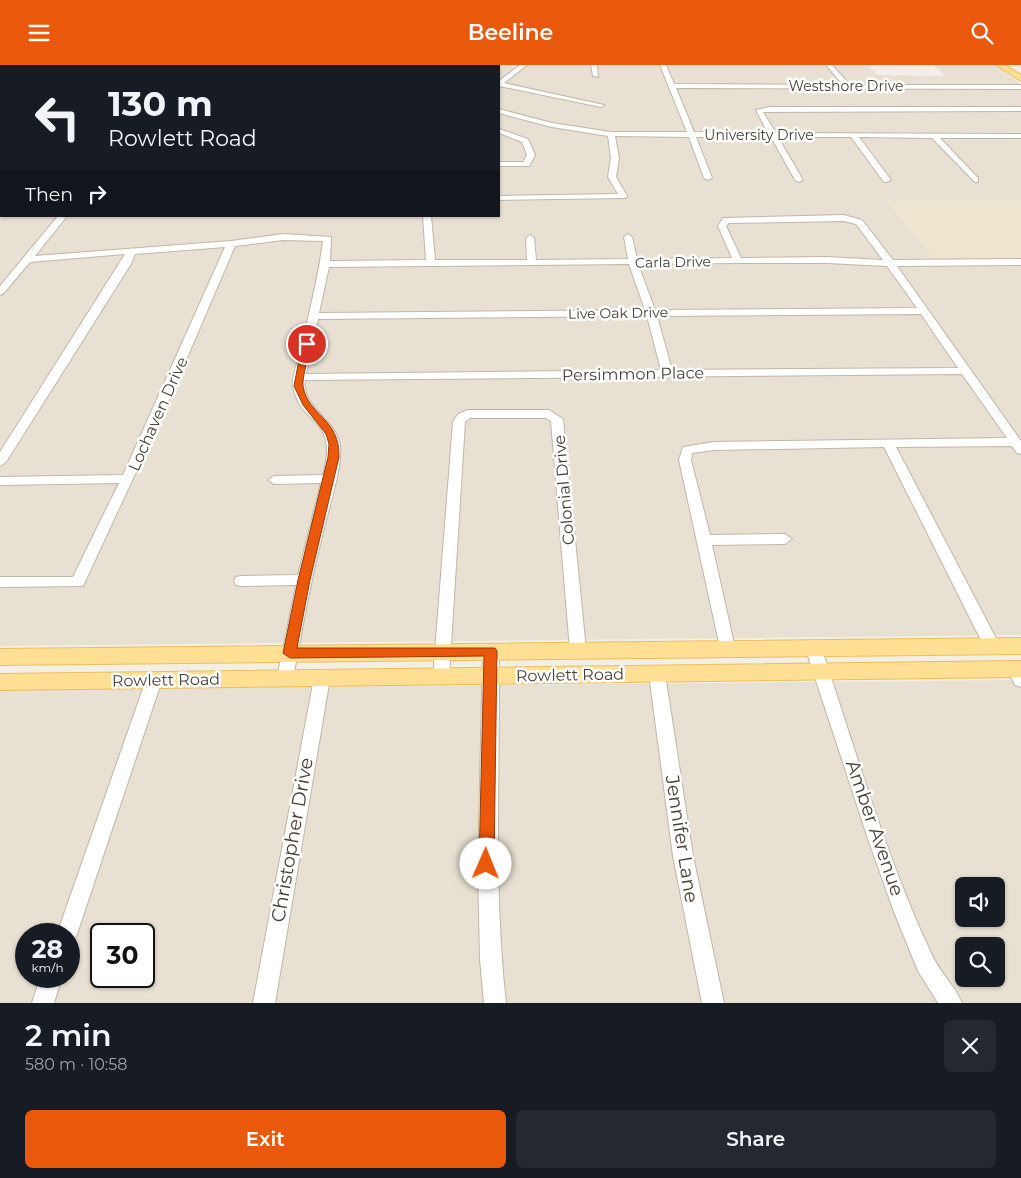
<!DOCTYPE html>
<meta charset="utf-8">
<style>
:root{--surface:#171b24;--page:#242831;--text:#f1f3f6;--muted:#9ea1a6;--accent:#ea580c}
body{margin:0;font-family:Montserrat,sans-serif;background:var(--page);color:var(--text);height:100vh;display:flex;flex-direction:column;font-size:19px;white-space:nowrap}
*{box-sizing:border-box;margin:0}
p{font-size:16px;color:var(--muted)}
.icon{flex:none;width:28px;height:28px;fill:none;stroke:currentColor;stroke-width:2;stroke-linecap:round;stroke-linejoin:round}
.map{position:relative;height:938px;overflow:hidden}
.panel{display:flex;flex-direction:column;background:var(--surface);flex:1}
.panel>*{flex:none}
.top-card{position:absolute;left:0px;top:0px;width:500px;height:152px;box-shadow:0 1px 4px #0004;background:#171b24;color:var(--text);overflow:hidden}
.controls{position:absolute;left:955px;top:812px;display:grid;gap:10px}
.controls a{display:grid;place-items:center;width:50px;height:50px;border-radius:8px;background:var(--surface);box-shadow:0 1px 4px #0004;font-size:25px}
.speed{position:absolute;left:15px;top:858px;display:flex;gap:10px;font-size:25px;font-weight:700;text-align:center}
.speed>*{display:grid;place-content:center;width:65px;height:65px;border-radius:50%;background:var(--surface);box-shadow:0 1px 4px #0004;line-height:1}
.speed small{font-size:12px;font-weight:400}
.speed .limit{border:2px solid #111;border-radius:8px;background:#fff;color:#111}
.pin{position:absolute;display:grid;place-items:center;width:42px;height:42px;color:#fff;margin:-21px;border:2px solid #fff;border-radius:50%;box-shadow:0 1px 5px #0007}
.me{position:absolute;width:55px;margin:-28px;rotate:1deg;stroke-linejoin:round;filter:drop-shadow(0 0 4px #0008)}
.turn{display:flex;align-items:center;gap:18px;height:105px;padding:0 25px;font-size:22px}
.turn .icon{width:65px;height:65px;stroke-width:2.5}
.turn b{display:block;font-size:35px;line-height:42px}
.then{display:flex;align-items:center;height:48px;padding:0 25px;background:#0003;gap:10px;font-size:19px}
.round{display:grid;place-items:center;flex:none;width:52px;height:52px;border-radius:8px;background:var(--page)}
.head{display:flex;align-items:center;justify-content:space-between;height:85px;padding:0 25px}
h1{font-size:30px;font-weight:600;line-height:38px}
.button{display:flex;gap:10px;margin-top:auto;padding:10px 25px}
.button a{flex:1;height:58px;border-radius:8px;background:var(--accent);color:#fff;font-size:20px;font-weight:600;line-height:58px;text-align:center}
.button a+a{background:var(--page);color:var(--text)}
header{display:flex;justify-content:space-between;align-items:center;height:65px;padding:0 25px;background:var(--accent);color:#fff;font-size:22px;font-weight:600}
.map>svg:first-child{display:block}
.residential{fill:#e8e1d3;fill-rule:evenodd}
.education{fill:#eee5ce}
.green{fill:#cfebab}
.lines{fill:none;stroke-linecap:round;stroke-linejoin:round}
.minor-casing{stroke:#c0b7a7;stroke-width:2}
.major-casing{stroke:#ebbe5c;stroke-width:2}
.minor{fill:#fff;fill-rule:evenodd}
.major{fill:#ffdf93;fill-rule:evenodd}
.route{fill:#ea580c;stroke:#983908}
.labels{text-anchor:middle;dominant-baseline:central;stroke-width:5;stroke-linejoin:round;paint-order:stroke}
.far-street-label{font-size:14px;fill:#473f34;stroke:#fff}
.street-label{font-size:16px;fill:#473f34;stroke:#fff}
.near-street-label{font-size:19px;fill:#473f34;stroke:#fff}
</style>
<header><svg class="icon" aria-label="menu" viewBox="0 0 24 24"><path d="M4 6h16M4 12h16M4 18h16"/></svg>Beeline<svg class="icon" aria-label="search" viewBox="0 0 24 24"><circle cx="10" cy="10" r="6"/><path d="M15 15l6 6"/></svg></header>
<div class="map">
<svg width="1021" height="938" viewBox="0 0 1021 938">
<rect width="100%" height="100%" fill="#f4efe5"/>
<g class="residential">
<polygon points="487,0 867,0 878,10 946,11 933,0 994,0 1021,19 1021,134 887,135 934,194 1021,194 1021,570 0,581 0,75 1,151 499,151 499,1 485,1"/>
<path d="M 1021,615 L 1021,938 L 0,938 L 0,625 ZM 964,821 L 996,821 L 996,854 L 964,854 ZM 26,869 L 69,869 L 69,911 L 26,911 ZM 101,869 L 144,869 L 144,911 L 101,911 ZM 964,881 L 996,881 L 996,914 L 964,914 Z"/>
</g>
<polygon class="education" points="887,134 1021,134 1021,194 934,194"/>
<polygon class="green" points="200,0 487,0 195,1"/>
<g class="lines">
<g class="minor-casing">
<g id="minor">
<polygon points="520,0 527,0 504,18 604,40 601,42 499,21 499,16"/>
<polygon points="591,0 597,0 598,12 593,11"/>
<polygon points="660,0 666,0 674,19 843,20 826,0 832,0 850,20 1021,20 1021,24 676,23 694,67 768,68 756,45 770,42 1021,42 1021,46 763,47 776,68 1021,69 1021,73 940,73 978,113 978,117 975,117 932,73 859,72 891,115 887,117 884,117 851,72 778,72 803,115 799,117 795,115 771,72 696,72 712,113 708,115 704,113 689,72 615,71 619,93 616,112 627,131 626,133 499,135 499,131 618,129 608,112 611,93 608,71 552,62 499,48 499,44 552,58 611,67 687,67"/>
<polygon points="499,64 528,74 535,90 529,101 499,101 499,97 523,97 527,90 522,77 499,68"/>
<rect x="0" y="94" width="1" height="4"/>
<path d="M 844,150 L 862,155 L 893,195 L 1021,194 L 1021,200 L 897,201 L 1021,376 L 1021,389 L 1017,388 L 1012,381 L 896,382 L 1000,581 L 998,585 L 992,587 L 986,585 L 884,382 L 714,385 L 692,388 L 691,395 L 710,470 L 785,469 L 792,474 L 785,479 L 712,480 L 735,583 L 733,587 L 727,589 L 721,587 L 679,395 L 683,382 L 714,377 L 1007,373 L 962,309 L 305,315 C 300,340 337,356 340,380 C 343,403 327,447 322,472 C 310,518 302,566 293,613 L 291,617 L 285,619 L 279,617 L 277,613 L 296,520 L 241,521 L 236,520 L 234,516 L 236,512 L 241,511 L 298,510 L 321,418 L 274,419 L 268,415 L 274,411 L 323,410 C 339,350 302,364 293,322 C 291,313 298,298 300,288 C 308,251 318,215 323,176 L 283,175 L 235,181 L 163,349 L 83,521 L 0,522 L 0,512 L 73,512 L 119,418 L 0,420 L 0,412 L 123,410 L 225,182 L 135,189 L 131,199 L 6,397 L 0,401 L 0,387 L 125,189 L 30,197 L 3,229 L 0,230 L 0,221 L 58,151 L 67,151 L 35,191 L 231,176 L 283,169 L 331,172 L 330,196 L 426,195 L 423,151 L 431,151 L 435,195 L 527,195 L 526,173 L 530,170 L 534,173 L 536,195 L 628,194 L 624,172 L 628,169 L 632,172 L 637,194 L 732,193 L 718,161 L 723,153 ZM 844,156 L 856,159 L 883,195 L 827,192 L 741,193 L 726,161 L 729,158 ZM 739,198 L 827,198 L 887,201 L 917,243 L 655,245 L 638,199 ZM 629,199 L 645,245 L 319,248 L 329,202 ZM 921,249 L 958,303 L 672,305 L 657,251 ZM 647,251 L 661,305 L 306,309 L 318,254 Z"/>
<polygon points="468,345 549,345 563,354 586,585 584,589 578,591 572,589 570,585 551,356 546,353 470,353 465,357 449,612 447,616 441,618 435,616 433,612 453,357 458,349"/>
<path d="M 813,576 L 819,578 L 821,582 C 855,683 886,793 932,890 C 940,907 954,920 962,938 L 938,938 L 918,906 L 894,847 L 868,774 L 805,582 L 807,578 Z"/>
<path d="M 491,580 L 497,582 L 499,586 C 500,704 493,821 506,938 L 484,938 L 480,894 L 478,806 L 483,586 L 485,582 Z"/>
<polygon points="1015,598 1021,600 1021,622 1015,620 1007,604 1009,600"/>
<polygon points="657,603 663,605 665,609 693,791 724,938 702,938 673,791 649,609 651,605"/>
<polygon points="322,607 328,609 330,613 275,938 253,938 314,613 316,609"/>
<polygon points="154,609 160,611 162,615 77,869 74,876 69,878 69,869 57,869 146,615 148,611"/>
<polygon points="41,911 62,911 54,938 32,938"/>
</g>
</g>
<g class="major-casing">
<g id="major">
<polygon points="996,0 1005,0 1021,10 1021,16"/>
<polygon points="1021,573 1021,589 0,600 0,584"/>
<polygon points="1021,596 1021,612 0,625 0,609"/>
</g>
</g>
<use href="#minor" class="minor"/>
<use href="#major" class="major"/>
</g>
<path class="route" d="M 307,276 L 311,279 C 309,289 302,312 303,321 C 308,351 340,353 339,392 L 310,515 L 297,583 L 495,583 L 497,586 L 494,799 L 492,804 L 486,807 L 481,804 L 479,799 L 484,591 L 290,593 L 283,588 L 298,515 L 328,392 L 329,379 L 326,369 L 303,340 L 294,321 L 302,279 Z"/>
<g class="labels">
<g class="far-street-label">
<text x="846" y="21">Westshore Drive</text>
<text x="759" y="70">University Drive</text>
<text transform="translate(673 197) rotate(-1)">Carla Drive</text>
<text transform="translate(618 248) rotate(-1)">Live Oak Drive</text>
</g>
<g class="street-label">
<text transform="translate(633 309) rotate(-1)">Persimmon Place</text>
<text transform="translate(158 349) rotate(-66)">Lochaven Drive</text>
<text transform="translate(564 425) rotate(-95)">Colonial Drive</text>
<text transform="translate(570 610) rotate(-1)">Rowlett Road</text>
<text transform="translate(166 615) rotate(-1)">Rowlett Road</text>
</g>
<g class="near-street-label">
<text transform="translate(875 763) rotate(71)">Amber Avenue</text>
<text transform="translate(682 774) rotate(81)">Jennifer Lane</text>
<text transform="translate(292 775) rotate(-80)">Christopher Drive</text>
</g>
</g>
</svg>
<div class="controls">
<a><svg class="icon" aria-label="sound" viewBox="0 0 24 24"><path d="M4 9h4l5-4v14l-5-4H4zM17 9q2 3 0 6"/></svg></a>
<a><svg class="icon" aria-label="search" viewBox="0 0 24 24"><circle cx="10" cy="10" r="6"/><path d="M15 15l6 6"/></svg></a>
</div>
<div class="speed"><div>28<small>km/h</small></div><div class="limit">30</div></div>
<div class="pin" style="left:307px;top:279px;background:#d93025"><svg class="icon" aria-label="arrive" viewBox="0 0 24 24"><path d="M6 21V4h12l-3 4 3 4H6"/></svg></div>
<svg class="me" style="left:486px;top:799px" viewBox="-20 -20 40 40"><circle r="19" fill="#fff"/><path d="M0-13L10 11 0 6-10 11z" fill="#ea580c"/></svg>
<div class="top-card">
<div class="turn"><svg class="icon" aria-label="left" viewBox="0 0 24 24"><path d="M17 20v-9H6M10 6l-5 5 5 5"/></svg><div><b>130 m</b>Rowlett Road</div></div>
<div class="then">Then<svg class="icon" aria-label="right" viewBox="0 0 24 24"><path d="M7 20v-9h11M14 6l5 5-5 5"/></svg></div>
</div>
</div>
<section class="panel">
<div class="head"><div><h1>2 min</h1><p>580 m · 10:58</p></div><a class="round"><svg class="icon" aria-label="close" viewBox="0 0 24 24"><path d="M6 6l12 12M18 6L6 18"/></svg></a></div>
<div class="button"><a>Exit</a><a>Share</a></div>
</section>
